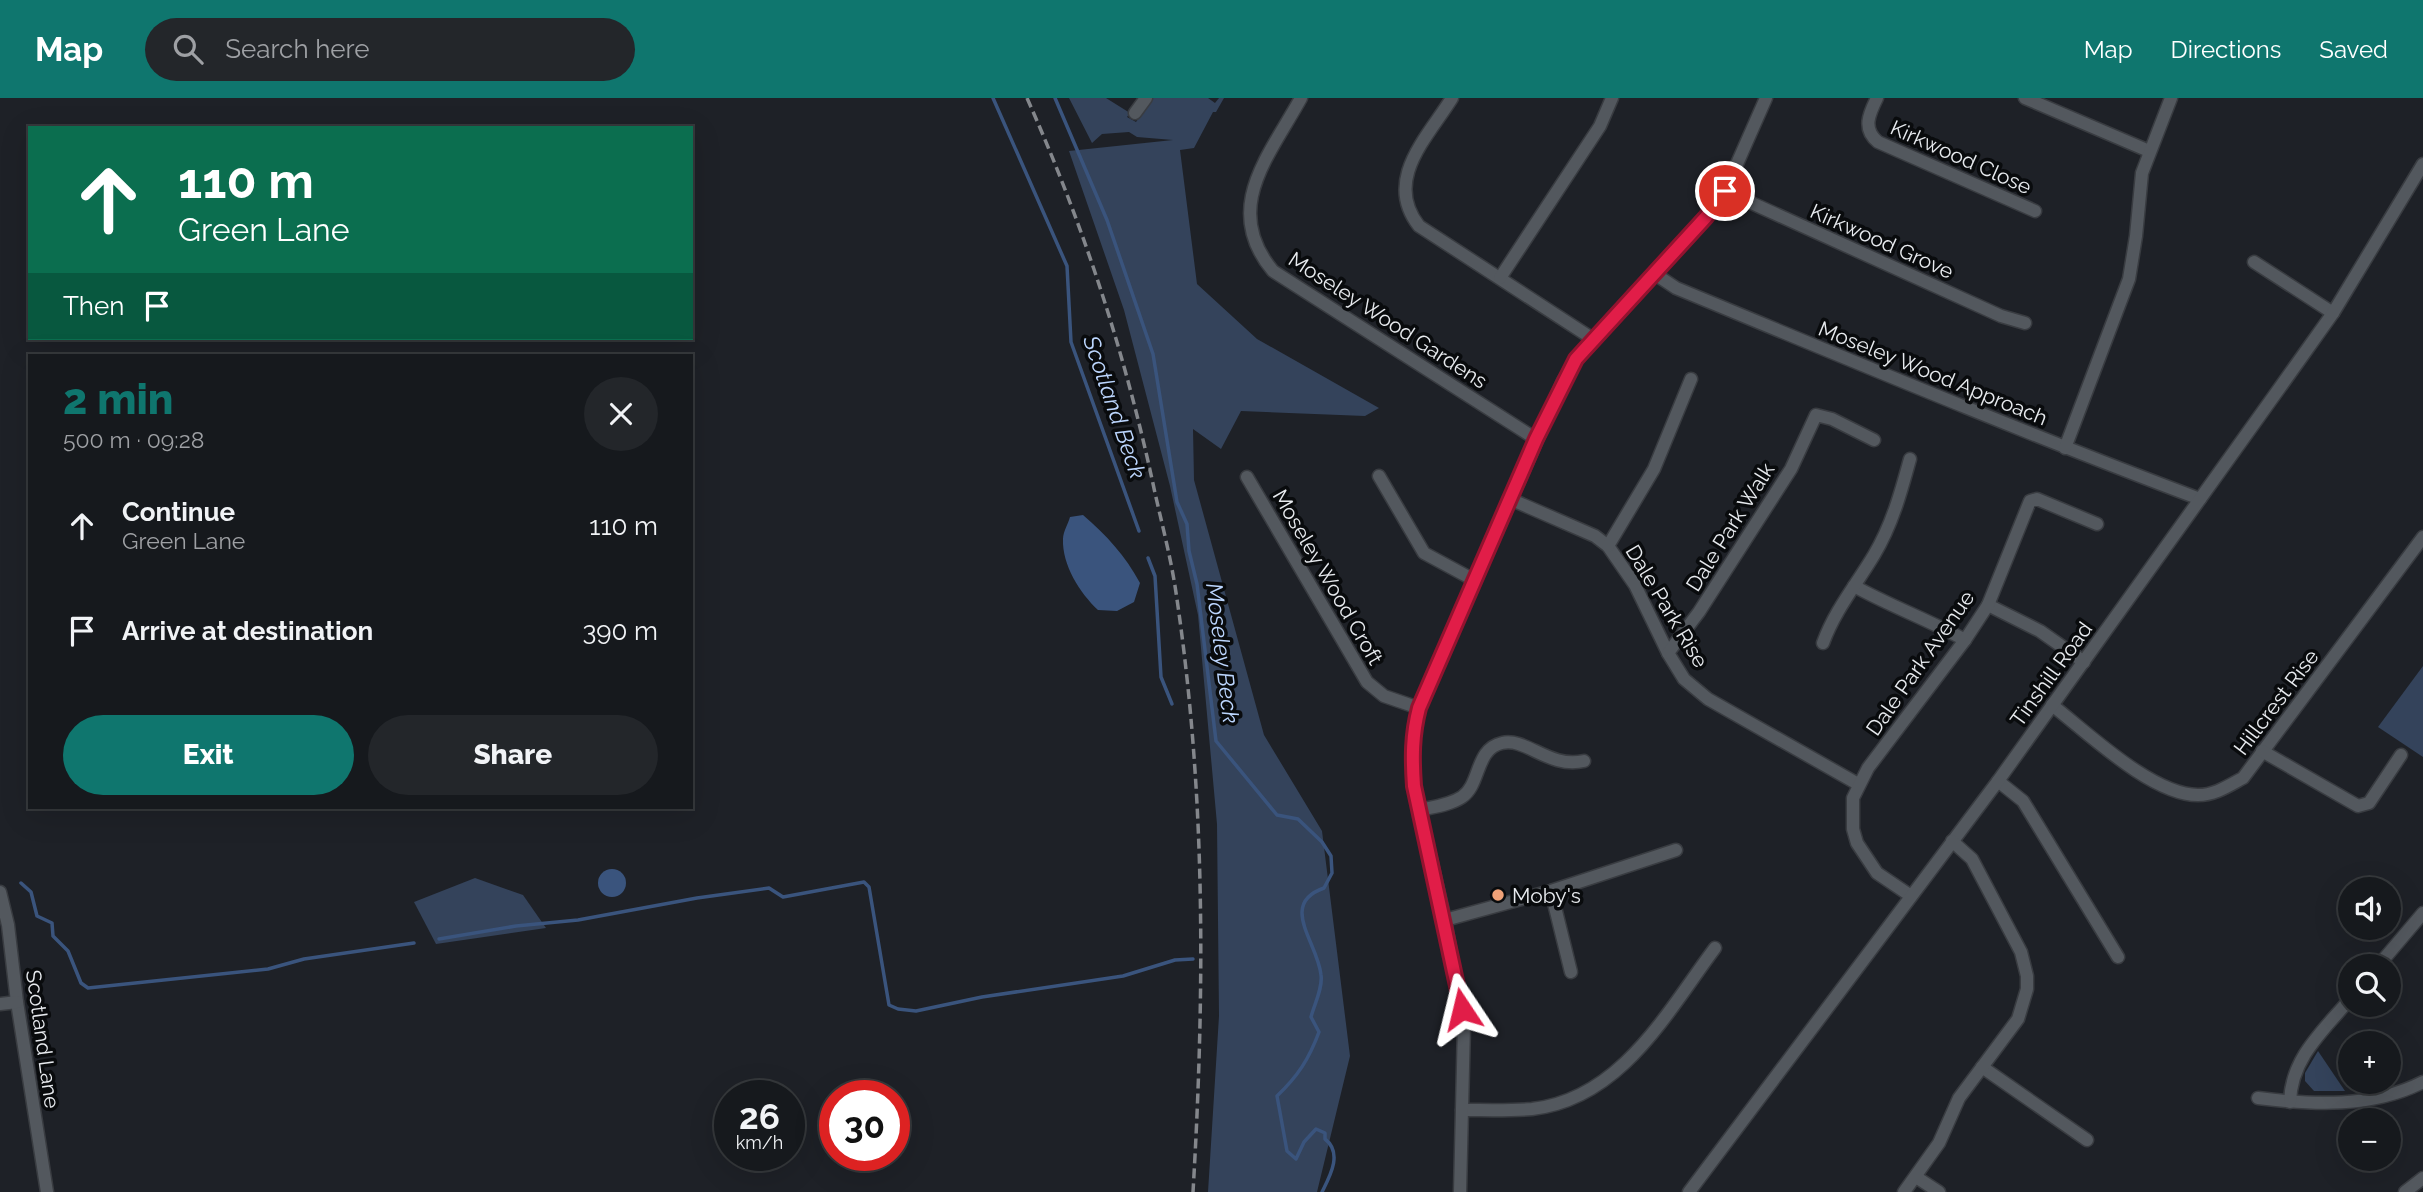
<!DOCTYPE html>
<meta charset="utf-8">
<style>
:root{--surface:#16191d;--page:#23262a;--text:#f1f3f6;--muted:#9ea0a4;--line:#35383b;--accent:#0f766e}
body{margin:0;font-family:Raleway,sans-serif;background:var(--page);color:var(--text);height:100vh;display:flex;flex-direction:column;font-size:26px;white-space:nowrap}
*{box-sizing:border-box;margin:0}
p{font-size:23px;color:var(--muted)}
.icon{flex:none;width:38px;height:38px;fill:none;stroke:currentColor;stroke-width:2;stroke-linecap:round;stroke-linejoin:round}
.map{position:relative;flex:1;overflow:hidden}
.details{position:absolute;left:28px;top:256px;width:665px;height:455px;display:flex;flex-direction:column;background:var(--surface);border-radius:0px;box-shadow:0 7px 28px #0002,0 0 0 2px var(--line)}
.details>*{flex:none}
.top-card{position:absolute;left:28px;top:28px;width:665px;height:214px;border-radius:0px;box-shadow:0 7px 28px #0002,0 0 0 2px var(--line);background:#0b6e4f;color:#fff;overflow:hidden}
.tools{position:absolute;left:2338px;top:779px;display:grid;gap:14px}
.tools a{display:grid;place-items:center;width:63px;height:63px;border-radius:50%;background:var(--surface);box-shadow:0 7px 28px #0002,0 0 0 2px var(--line);font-size:35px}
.speed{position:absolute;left:714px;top:982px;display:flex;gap:14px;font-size:35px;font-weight:700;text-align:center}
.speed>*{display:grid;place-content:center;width:91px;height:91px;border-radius:50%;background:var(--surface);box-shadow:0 7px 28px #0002,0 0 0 2px var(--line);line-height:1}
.speed small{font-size:18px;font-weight:400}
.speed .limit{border:10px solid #d22;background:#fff;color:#111}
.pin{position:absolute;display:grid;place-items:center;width:60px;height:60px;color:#fff;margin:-30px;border:4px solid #fff;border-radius:50%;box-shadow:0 2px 7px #0007}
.me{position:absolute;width:77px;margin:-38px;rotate:350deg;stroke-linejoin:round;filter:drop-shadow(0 0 5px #0008)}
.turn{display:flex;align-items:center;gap:24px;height:147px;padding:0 35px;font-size:32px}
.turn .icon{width:91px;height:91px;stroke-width:2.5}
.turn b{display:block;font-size:49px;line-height:60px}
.then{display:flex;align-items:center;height:66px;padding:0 35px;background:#0003;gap:14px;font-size:26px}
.round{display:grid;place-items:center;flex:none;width:74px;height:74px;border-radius:37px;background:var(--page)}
.summary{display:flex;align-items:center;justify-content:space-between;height:119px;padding:0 35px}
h1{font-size:42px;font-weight:800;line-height:52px;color:var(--accent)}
.action{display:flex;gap:14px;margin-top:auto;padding:14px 35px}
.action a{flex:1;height:80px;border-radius:42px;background:var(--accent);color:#fff;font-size:28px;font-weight:800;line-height:80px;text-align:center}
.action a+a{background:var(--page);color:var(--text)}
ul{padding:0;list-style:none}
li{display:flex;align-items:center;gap:21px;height:105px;padding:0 35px}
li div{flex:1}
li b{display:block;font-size:26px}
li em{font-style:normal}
header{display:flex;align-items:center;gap:42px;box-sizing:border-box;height:98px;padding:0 35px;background:var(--accent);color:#fff}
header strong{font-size:33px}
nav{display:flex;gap:38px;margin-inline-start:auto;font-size:24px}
.search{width:490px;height:63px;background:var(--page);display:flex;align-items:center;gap:18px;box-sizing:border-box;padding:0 24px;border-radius:38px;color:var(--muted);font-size:26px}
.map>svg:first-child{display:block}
.green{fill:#34435b}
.water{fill:#3a547d}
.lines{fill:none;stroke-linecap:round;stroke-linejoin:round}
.stream{stroke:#3a547d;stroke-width:3.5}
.minor-casing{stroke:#393c41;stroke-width:15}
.minor{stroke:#53585e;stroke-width:12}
.rail{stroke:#84878c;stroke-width:3.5;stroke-dasharray:10 5;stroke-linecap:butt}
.route-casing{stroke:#92132f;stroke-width:18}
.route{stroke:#e11d48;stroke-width:12}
.poi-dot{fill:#f0a278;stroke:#090b0d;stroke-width:2.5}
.labels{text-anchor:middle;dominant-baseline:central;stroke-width:7;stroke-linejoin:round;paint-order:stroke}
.street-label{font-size:21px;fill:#e8ebef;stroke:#090b0d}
.poi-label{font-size:21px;fill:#e8ebef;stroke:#090b0d;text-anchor:start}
.water-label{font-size:23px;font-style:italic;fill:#bcd6fe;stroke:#090b0d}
</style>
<header>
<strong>Map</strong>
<div class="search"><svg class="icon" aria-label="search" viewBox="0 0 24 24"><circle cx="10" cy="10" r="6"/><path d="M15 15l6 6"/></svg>Search here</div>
<nav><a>Map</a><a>Directions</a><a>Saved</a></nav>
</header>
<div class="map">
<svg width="2423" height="1094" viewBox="0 0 2423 1094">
<rect width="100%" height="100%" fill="#1e2127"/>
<g class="green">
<polygon points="1069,0 1106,0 1130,15 1127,19 1136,24 1153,0 1208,0 1215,5 1219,0 1224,0 1216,14 1213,14 1194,50 1180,52 1197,186 1257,241 1379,310 1365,318 1241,313 1221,351 1193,331 1194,382 1264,637 1322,733 1350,958 1317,1094 1208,1094 1219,918 1217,726 1198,517 1170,388 1124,212 1069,53 1173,42 1137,39 1129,34 1102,36 1092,45"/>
<polygon points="2423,568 2423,659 2378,629"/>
<polygon points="475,780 523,797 546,830 436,846 414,804"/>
<polygon points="2318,953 2345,993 2314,993 2305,983 2305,975"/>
</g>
<g class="water">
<path d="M 1083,417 C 1107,438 1125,457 1140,485 L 1134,504 L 1117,513 L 1098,512 C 1080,495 1062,467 1063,441 C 1063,434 1068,426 1070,419 Z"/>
<circle cx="612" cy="785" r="14"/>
</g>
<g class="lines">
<g class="stream">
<polyline points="993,0 1067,168 1071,244 1139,433"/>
<path d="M 1055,0 L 1107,122 L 1153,256 L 1177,404 L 1187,426 L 1189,453 L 1197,486 L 1216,643 L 1277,717 L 1298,721 L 1322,744 L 1331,758 L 1332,775 L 1324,790 C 1278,806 1318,845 1321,877 C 1323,890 1314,907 1311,919 L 1319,934 C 1309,961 1298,978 1277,998 L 1287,1053 L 1296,1061 L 1304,1044 L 1316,1031 L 1325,1035 L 1325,1041 C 1343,1055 1330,1078 1322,1094"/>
<polyline points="1148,460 1155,478 1161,579 1172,606"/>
<polyline points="21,785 31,794 37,818 52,825 53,838 68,853 81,885 88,890 268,871 304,861 414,845"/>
<polyline points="439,841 516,828 578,822 697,800 769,790 783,799 864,784 869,789 889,907 898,911 916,913 982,899 1123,878 1175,862 1193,861"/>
</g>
<g class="minor-casing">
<g id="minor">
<path d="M 1301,0 C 1269,58 1221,111 1273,173 L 1536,341"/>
<path d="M 1452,0 C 1427,40 1383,82 1419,128 L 1593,241"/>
<path d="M 1877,0 C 1869,16 1862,31 1878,44 L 2035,113"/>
<polyline points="2025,0 2149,53"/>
<polyline points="1135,15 1146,0"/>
<polyline points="1725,93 2001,218 2025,225"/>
<polyline points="2254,164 2333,215"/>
<path d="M 1655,176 L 1676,190 C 1850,262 2024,335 2200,401"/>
<polyline points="1500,180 1600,28 1612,0"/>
<polyline points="2065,350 2129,181 2136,138 2142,75 2171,0"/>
<polyline points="1379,378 1424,455 1474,482"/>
<polyline points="1247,379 1367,584 1384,598 1419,610"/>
<polyline points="1510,401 1595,438 1608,448 1635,487 1668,555 1684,581 1708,601 1858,686"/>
<polyline points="1608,448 1654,371 1691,281"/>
<path d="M 1854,488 C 1890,508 1929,522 1965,542"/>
<polyline points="1988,507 2040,533 2084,564"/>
<path d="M 1823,545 C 1835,512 1856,487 1874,457 C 1892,427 1901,394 1910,361"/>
<polyline points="1668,555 1699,514 1791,371 1816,317 1832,321 1874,342"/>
<path d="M 2052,607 C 2088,635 2152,697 2198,697 C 2215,697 2228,688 2243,680 L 2423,439"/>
<polyline points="2262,653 2358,708 2369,705 2401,657"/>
<polyline points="1998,683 2023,703 2118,859"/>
<path d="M 1420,712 C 1433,709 1450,707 1462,699 C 1481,686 1475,651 1502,645 C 1526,639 1549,671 1584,663"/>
<polyline points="1551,793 1571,874"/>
<polyline points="0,794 8,827 17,904 47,1094"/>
<polyline points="1911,798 1877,775 1857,745 1853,731 1853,700 1868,670 1965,542 1988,507 2030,403 2037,401 2097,426"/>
<polyline points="1445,822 1551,793 1676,752"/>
<polyline points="2378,868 2423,815"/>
<polyline points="0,906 17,904"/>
<polyline points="1982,969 2087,1042"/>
<path d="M 2258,1000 C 2313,1007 2372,1010 2423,984"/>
<path d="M 2290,1004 C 2291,960 2323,933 2350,901"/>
<path d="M 1462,1012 C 1485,1012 1509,1013 1532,1011 C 1621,1001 1667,914 1715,850"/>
<polyline points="1916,1079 1939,1094"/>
<polyline points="1460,1094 1464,927 1445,822 1414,688 1412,655 1414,631 1419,610 1563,283 1576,261 1593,241 1706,119 1725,93 1766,0"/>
<polyline points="1689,1094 1998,683 2276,295 2333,215 2423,66"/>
<polyline points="1904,1094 1939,1045 1959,1000 2018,921 2027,891 2027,878 2021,854 1972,761 1952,743"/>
<polyline points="2405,1094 2423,1080"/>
</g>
</g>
<use href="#minor" class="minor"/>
<path class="rail" d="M 1027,0 C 1084,128 1126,258 1155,395 C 1162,426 1170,457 1175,488 C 1206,691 1205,890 1193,1094"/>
</g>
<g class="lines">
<g class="route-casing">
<path id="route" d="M 1462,911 L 1414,688 C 1412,660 1412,637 1419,610 L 1536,341 L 1576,261 L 1706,119 L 1725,93"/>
</g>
<use href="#route" class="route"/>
</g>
<circle class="poi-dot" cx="1498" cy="797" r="7"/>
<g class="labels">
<g class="street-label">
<text transform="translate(1961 59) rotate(24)">Kirkwood Close</text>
<text transform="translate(1882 143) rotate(24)">Kirkwood Grove</text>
<text transform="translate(1388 222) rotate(33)">Moseley Wood Gardens</text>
<text transform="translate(1933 275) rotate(22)">Moseley Wood Approach</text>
<text transform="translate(1730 429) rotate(-58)">Dale Park Walk</text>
<text transform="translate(1328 479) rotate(60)">Moseley Wood Croft</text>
<text transform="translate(1667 508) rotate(59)">Dale Park Rise</text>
<text transform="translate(1920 565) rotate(-55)">Dale Park Avenue</text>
<text transform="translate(2051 576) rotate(-54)">Tinshill Road</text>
<text transform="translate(2276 604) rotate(-53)">Hillcrest Rise</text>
<text transform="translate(43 941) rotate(82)">Scotland Lane</text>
</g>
<g class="poi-label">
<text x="1512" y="797">Moby's</text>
</g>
<g class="water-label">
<text transform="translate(1115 309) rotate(71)">Scotland Beck</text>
<text transform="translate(1223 555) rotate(83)">Moseley Beck</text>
</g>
</g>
</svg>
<div class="tools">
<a><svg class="icon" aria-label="sound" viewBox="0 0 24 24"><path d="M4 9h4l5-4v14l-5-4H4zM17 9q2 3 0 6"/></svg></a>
<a><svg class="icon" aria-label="search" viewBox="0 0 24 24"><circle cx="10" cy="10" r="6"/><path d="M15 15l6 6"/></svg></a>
<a>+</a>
<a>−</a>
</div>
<div class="speed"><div>26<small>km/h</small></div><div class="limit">30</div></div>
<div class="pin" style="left:1725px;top:93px;background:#d93025"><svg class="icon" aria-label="arrive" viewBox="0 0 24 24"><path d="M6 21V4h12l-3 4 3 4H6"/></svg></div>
<svg class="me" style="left:1462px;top:911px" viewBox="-20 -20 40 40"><path d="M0-17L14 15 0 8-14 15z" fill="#e11d48" stroke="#fff" stroke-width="4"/></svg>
<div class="top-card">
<div class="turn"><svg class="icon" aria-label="ahead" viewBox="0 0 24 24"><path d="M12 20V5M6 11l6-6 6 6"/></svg><div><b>110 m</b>Green Lane</div></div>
<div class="then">Then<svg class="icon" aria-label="arrive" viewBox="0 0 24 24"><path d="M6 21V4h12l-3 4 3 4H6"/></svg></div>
</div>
<section class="details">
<div class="summary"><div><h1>2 min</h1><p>500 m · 09:28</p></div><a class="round"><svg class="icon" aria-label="close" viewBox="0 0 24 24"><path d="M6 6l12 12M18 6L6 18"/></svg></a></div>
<ul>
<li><svg class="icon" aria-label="ahead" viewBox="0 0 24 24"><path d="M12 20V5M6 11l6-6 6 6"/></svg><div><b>Continue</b><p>Green Lane</p></div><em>110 m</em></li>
<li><svg class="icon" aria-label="arrive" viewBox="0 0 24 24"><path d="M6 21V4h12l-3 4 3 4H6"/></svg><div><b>Arrive at destination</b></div><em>390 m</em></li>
</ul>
<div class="action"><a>Exit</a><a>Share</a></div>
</section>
</div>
